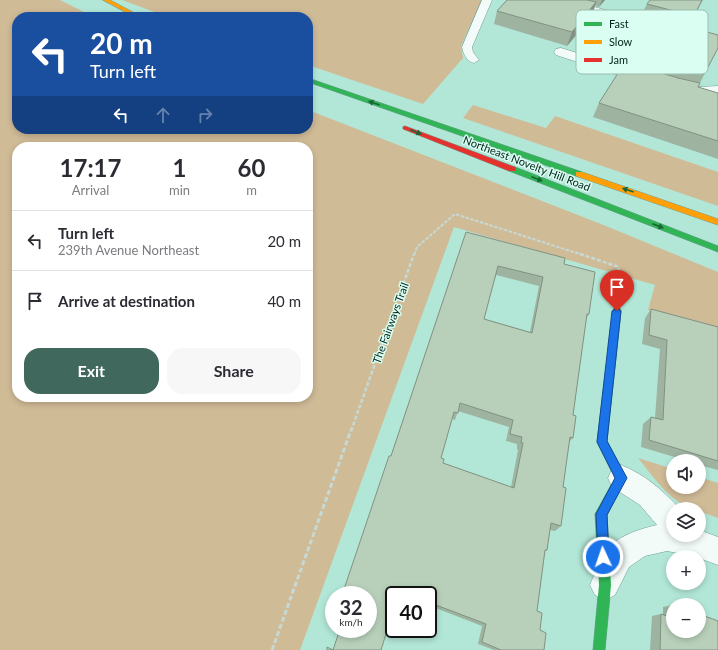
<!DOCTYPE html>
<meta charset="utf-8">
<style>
:root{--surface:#fff;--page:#f7f7f7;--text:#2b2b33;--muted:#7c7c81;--line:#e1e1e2;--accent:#41685d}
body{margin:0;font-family:Lato,sans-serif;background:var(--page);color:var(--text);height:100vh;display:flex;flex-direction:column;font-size:15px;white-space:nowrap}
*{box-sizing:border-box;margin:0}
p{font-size:13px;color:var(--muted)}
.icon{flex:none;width:22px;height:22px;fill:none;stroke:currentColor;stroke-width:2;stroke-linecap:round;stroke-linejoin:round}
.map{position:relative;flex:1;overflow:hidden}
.sheet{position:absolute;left:12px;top:142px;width:301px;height:260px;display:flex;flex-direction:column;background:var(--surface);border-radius:16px;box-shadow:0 2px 6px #0003}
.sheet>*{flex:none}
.banner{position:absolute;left:12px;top:12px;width:301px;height:122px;border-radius:16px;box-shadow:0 2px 6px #0003;background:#1a4fa0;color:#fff;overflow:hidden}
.tools{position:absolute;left:666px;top:454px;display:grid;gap:8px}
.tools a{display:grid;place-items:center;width:40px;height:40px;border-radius:50%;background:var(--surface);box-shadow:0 2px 6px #0003;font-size:20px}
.speed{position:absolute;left:325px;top:586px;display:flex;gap:8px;font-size:20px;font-weight:700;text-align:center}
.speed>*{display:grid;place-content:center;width:52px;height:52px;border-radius:50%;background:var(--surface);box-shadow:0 2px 6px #0003;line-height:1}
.speed small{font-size:10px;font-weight:400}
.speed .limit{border:2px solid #111;border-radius:6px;background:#fff;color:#111}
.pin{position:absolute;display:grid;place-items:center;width:34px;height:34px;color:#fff;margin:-41px -17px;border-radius:50% 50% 50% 0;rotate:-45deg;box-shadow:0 0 4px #0007}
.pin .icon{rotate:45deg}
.me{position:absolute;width:44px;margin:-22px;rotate:357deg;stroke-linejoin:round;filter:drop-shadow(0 0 3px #0008)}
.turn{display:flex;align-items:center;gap:14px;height:84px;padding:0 12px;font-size:18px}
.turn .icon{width:52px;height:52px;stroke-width:2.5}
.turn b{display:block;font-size:28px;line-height:34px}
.lanes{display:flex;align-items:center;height:38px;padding:0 12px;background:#0003;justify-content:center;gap:20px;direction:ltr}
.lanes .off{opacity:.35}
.eta{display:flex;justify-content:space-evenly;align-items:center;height:68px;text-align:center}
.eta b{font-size:24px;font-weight:700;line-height:28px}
.action{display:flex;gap:8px;margin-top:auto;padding:8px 12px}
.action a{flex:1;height:46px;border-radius:16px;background:var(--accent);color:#fff;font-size:16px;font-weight:700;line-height:46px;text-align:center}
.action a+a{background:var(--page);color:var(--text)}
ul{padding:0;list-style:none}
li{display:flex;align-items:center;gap:12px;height:60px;padding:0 12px;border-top:1px solid var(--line)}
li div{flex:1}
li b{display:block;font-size:15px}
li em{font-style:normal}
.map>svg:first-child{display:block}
.forest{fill:#d0bb97;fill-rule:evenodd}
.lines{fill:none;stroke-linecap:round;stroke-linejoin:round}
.lane-casing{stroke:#719e92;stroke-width:1}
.street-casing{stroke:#719e92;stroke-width:1}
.fast-casing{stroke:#719e92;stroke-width:1}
.slow-casing{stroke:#719e92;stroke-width:1}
.jam-casing{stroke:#719e92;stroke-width:1}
.path-far2{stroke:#c7d9d4;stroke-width:2;stroke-dasharray:3.5 1.5;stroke-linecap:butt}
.path-far1{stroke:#c7d9d4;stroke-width:2.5;stroke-dasharray:4 2;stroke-linecap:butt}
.path{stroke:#c7d9d4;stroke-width:3;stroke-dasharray:5 2.5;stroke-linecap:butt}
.lane{fill:#f3fbf9;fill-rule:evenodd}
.street{fill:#f3fbf9;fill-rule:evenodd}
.fast{fill:#30b455;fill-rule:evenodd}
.slow{fill:#ff9f0a;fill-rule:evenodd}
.jam{fill:#e5322d;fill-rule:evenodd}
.wall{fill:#9eb3a0;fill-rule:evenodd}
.shaded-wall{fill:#819282}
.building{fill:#b8d0ba;stroke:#819282;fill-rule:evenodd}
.oneway{fill:#186536}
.route{fill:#1a73e8;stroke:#114b97}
.labels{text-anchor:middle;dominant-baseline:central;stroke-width:3;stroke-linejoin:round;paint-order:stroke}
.street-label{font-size:11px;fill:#04241c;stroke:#dafef1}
.key{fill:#dafef1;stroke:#9abdb1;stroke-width:1}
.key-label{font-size:11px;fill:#04241c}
</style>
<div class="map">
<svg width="718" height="650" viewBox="0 0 718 650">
<rect width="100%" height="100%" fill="#b2e7d7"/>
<g class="forest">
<path d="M 0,0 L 60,0 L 94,17 L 17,17 L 17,129 L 308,129 L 308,110 L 601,224 L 718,272 L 718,331 L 648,310 L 655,285 L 454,227 L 300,650 L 0,650 ZM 17,147 L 308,147 L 308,397 L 17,397 Z"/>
<polygon points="122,0 482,0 461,46 463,58 423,104 308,65 308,17 168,17"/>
<polygon points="473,105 546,128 555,116 718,172 718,206 463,118"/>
<path d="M 638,458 L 673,469 L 673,487 L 699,487 L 699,477 L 718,483 L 718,518 L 699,511 L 699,509 C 674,509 653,476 638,458 Z"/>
</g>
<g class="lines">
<g class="lane-casing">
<path id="lane" d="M 482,0 L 492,0 L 472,47 L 473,52 L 479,60 L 474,63 C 467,62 463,53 462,47 Z"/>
</g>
<g class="street-casing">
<g id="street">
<polygon points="547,0 568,0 718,40 718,48 548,3"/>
<polygon points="561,48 654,77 657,80 654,83 649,85 556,55 554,52 556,49"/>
<polygon points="683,85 699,87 718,86 718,96 699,97 678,93 675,90 678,87"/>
<path d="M 621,465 C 646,475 662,490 680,509 L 673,509 L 673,535 L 699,535 L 699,530 L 718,537 L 718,565 L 699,558 L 699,557 L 667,551 L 645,556 L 629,567 L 615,595 L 605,600 L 595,595 L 590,585 C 594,576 603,552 610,546 C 623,534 640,529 657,525 L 640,505 L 612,487 L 608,478 L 612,469 Z"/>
</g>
</g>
<g class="fast-casing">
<g id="fast">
<polygon points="308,78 582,172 583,174 582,176 576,176 308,82"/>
<polygon points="509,167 515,167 718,246 718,252 509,171"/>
<polygon points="617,307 620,308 621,311 607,441 626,478 607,515 611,585 605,650 593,650 599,585 595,514 615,478 597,442 613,311 614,308"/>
</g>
</g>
<g class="slow-casing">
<g id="slow">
<polygon points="103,0 110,0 142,17 135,17"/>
<polygon points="576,172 582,172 718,219 718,225 576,176"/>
</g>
</g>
<g class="jam-casing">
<polygon id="jam" points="405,126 515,167 516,169 515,171 509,171 403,129 403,127"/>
</g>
<polyline class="path-far2" points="414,255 417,247 455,214 583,255"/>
<g class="path-far1">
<polyline points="580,254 619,267 618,288"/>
<polyline points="351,431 414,254"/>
</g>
<polyline class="path" points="272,650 351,430"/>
<use href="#lane" class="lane"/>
<use href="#street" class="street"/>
<use href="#fast" class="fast"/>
<use href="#slow" class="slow"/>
<use href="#jam" class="jam"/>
</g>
<g class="wall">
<polygon points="507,0 605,0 599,7 595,6 592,16 567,46 494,24 497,11"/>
<polygon points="703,0 688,27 706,71 698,87 718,93 718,159 593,117 599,103 627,63 612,58 618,44 642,14 647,4"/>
<path d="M 466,232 L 564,264 L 589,314 L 586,319 L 573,415 L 573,438 L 569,442 L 563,487 L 561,526 L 555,531 L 550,530 L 547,550 L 545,551 L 537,611 L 540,630 L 544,650 L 494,650 L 478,644 L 482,626 L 428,605 L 428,595 L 394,595 L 394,623 L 393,625 L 389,624 L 333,650 L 368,629 L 391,456 ZM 496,275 L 539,286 L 530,332 L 484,319 ZM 458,411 L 509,427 L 506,441 L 517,444 L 517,449 L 518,450 L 511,487 L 443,463 L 441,458 L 452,419 L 455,420 Z"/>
<polygon points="651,309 718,327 718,470 699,465 699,461 688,461 641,447 643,424 651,417 655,418 660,349 642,344 645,318"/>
<polygon points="673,605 718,650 650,650 652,616 661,614 663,614 663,607"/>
</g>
<g class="shaded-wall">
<polygon points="602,0 605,0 599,7"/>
<polygon points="596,2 592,16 567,46 572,32"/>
</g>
<g class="building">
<polygon points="507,0 587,0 596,2 572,32 497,11"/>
<polygon points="650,0 702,0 694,16 647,4"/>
<polygon points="640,14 718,35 718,48 706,71 686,68 631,52 634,49 618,44"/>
<polygon points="625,62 678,78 700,83 698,87 718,93 718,141 599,103"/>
<path d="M 466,232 L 565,258 L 564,264 L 595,272 L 589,314 L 587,314 L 573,415 L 576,416 L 573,438 L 570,437 L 563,487 L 566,488 L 561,526 L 551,523 L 547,550 L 545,550 L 537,611 L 542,613 L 540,630 L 546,633 L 544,650 L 501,650 L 482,642 L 486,624 L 428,602 L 428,595 L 411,595 L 409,594 L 409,595 L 394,595 L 394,623 L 390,621 L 381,650 L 327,650 L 327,647 L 333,650 L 340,629 L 368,629 L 368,595 L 342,595 L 389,456 L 391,456 ZM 498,266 L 543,277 L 532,333 L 484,319 ZM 460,403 L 513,420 L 510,434 L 522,437 L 521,443 L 523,443 L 514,488 L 443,463 L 444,459 L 441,458 L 454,412 L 458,413 Z"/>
<polygon points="651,309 718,327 718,461 649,440 651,417 663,420 667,340 649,335"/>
<polygon points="673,605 673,631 699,631 699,614 718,621 718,650 660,650 661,614 673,618"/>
</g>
<defs><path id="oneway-solid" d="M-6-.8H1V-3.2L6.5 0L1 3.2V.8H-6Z"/></defs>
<g class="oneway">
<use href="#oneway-solid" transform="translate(374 103) rotate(-161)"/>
<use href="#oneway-solid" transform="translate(416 132) rotate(22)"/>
<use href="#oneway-solid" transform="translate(537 179) rotate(21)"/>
<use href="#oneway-solid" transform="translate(628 190) rotate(-161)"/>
<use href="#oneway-solid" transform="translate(658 226) rotate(21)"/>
</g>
<polygon class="route" points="617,308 621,311 607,441 627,478 607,515 609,557 608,561 603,563 599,561 598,557 596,514 615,478 597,442 612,311"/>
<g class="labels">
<g class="street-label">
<text transform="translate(527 163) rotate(21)">Northeast Novelty Hill Road</text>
<text transform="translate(390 323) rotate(-70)">The Fairways Trail</text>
</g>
</g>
<rect x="576" y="10" width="132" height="64" rx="6" class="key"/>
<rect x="584" y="22" width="18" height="4" fill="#30b455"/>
<rect x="584" y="40" width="18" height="4" fill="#ff9f0a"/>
<rect x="584" y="58" width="18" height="4" fill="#e5322d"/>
<g class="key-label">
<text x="609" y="28">Fast</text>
<text x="609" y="46">Slow</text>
<text x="609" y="64">Jam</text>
</g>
</svg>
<div class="tools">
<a><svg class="icon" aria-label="sound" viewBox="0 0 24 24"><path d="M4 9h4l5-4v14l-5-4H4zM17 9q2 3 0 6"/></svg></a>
<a><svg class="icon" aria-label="layers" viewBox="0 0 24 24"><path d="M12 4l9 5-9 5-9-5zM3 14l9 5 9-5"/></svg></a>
<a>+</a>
<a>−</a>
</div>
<div class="speed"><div>32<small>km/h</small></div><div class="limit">40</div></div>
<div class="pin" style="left:617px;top:311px;background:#d93025"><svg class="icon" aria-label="arrive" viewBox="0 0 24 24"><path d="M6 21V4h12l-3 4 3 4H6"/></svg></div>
<svg class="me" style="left:603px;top:557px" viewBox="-20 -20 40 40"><circle r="17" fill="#1a73e8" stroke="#fff" stroke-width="3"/><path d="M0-11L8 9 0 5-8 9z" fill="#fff"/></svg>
<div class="banner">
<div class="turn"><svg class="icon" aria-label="left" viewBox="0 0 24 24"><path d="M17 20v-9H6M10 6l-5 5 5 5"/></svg><div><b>20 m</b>Turn left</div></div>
<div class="lanes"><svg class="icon" aria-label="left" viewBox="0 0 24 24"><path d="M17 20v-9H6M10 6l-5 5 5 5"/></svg><svg class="icon off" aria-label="ahead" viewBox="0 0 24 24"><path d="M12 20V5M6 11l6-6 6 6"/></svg><svg class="icon off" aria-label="right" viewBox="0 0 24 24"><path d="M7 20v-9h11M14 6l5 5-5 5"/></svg></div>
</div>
<section class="sheet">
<div class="eta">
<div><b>17:17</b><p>Arrival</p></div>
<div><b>1</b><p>min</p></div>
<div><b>60</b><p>m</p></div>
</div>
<ul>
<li><svg class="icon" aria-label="left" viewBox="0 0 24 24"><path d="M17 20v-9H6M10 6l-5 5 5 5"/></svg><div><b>Turn left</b><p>239th Avenue Northeast</p></div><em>20 m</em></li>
<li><svg class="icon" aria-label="arrive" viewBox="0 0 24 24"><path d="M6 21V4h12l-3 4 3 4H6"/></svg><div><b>Arrive at destination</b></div><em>40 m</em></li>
</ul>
<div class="action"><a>Exit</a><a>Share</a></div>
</section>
</div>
